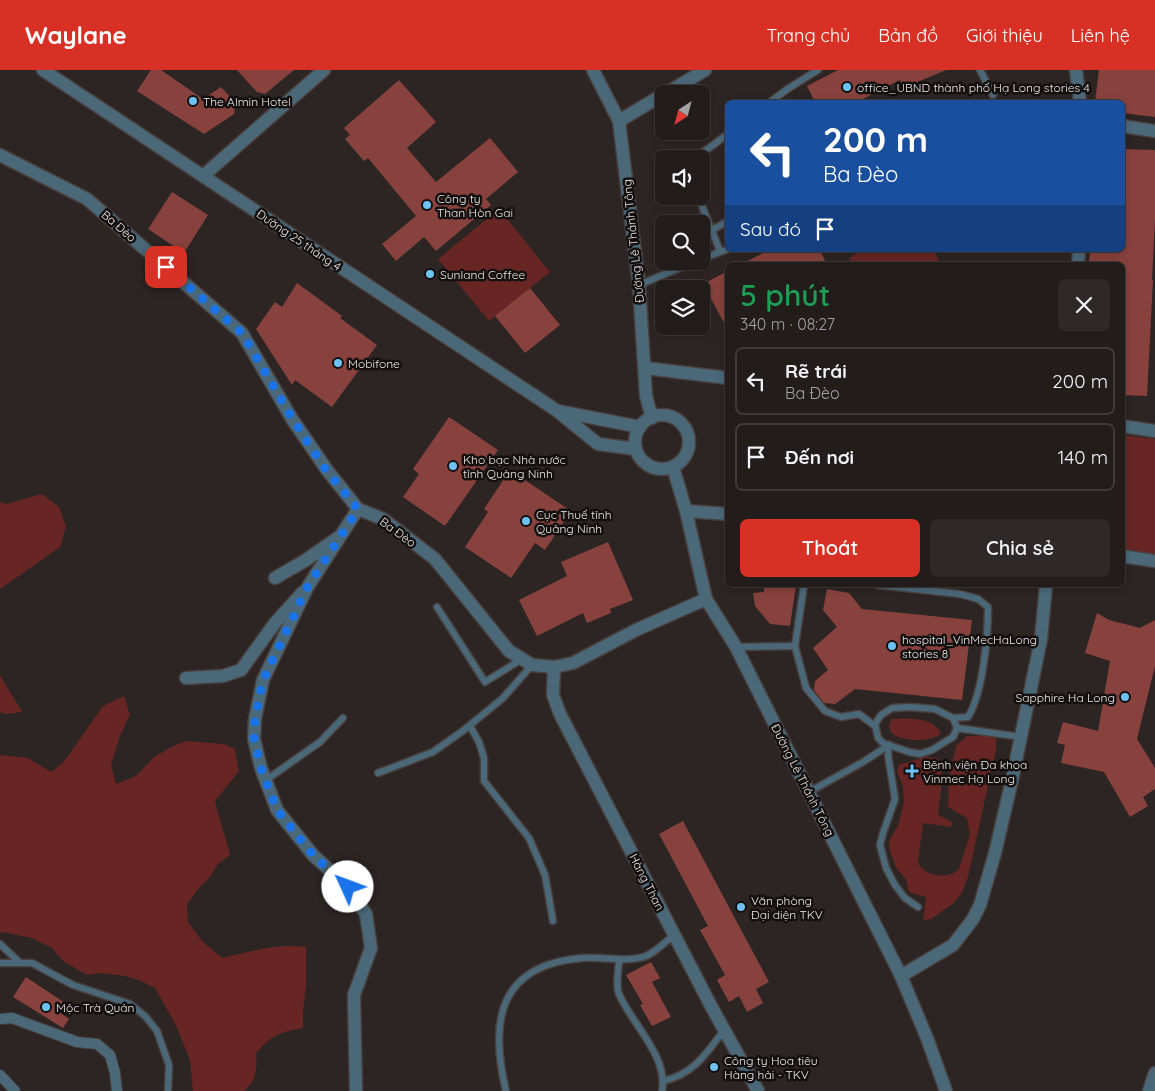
<!DOCTYPE html>
<html lang="vi">
<meta charset="utf-8">
<style>
:root{--surface:#221c1b;--page:#2e2928;--text:#f1f3f6;--muted:#a2a1a3;--line:#3f3a3a;--accent:#d93025}
body{margin:0;font-family:Quicksand,sans-serif;background:var(--page);color:var(--text);height:100vh;display:flex;flex-direction:column;font-size:19px;white-space:nowrap}
*{box-sizing:border-box;margin:0}
p{font-size:16px;color:var(--muted)}
.icon{flex:none;width:28px;height:28px;fill:none;stroke:currentColor;stroke-width:2;stroke-linecap:round;stroke-linejoin:round}
.map{position:relative;flex:1;overflow:hidden}
.drawer{position:absolute;left:725px;top:192px;width:400px;height:325px;display:flex;flex-direction:column;background:var(--surface);border-radius:8px;box-shadow:0 2px 8px #0003,0 0 0 1px var(--line)}
.drawer>*{flex:none}
.guide{position:absolute;left:725px;top:30px;width:400px;height:152px;border-radius:8px;box-shadow:0 2px 8px #0003,0 0 0 1px var(--line);background:#1a4fa0;color:#fff;overflow:hidden}
.needle{width:32px;rotate:216deg}
.fabs{position:absolute;left:655px;top:15px;display:grid;gap:10px}
.fabs a{display:grid;place-items:center;width:55px;height:55px;border-radius:8px;background:var(--surface);box-shadow:0 2px 8px #0003,0 0 0 1px var(--line);font-size:25px}
.pin{position:absolute;display:grid;place-items:center;width:42px;height:42px;color:#fff;margin:-21px;border-radius:10px;box-shadow:0 2px 8px #0006}
.me{position:absolute;width:55px;margin:-28px;rotate:313deg;stroke-linejoin:round;filter:drop-shadow(0 0 4px #0008)}
.turn{display:flex;align-items:center;gap:18px;height:105px;padding:0 15px;font-size:22px}
.turn .icon{width:65px;height:65px;stroke-width:2.5}
.turn b{display:block;font-size:35px;line-height:42px}
.then{display:flex;align-items:center;height:48px;padding:0 15px;background:#0003;gap:10px;font-size:19px}
.round{display:grid;place-items:center;flex:none;width:52px;height:52px;border-radius:8px;background:var(--page)}
.summary{display:flex;align-items:center;justify-content:space-between;height:85px;padding:0 15px}
h1{font-size:30px;font-weight:600;line-height:38px;color:#1e9e55}
.cta{display:flex;gap:10px;margin-top:auto;padding:10px 15px}
.cta a{flex:1;height:58px;border-radius:8px;background:var(--accent);color:#fff;font-size:20px;font-weight:600;line-height:58px;text-align:center}
.cta a+a{background:var(--page);color:var(--text)}
ul{padding:0;list-style:none}
li{display:flex;align-items:center;gap:15px;height:68px;margin:0 10px 8px;padding:0 5px;border:2px solid var(--line);border-radius:8px}
li div{flex:1}
li b{display:block;font-size:19px}
li em{font-style:normal}
header{display:flex;align-items:center;gap:30px;box-sizing:border-box;height:70px;padding:0 25px;background:var(--accent);color:#fff}
header strong{font-size:24px}
nav{display:flex;gap:28px;margin-inline-start:auto;font-size:18px}
.map>svg:first-child{display:block}
.green{fill:#672623}
.building{fill:#88423d}
.lines{fill:none;stroke-linecap:round;stroke-linejoin:round}
.service-casing{stroke:#48403f;stroke-width:9}
.pedestrian-casing{stroke:#48403f;stroke-width:12}
.minor-casing{stroke:#48403f;stroke-width:15}
.tertiary-casing{stroke:#48403f;stroke-width:15}
.service{stroke:#4b6879;stroke-width:6}
.pedestrian{stroke:#4b6879;stroke-width:10}
.minor{stroke:#4b6879;stroke-width:12}
.tertiary{stroke:#4b6879;stroke-width:12}
.route{stroke:#1a73e8;stroke-width:9;stroke-dasharray:0 16.2}
.poi-dot{fill:#6dc2f3;stroke:#130f0f;stroke-width:2}
.labels{text-anchor:middle;dominant-baseline:central;stroke-width:5;stroke-linejoin:round;paint-order:stroke}
.poi-label{font-size:12px;fill:#eee8e7;stroke:#130f0f;text-anchor:start}
.street-label{font-size:12px;fill:#eee8e7;stroke:#130f0f}
</style>
<header>
<strong>Waylane</strong>
<nav><a>Trang chủ</a><a>Bản đồ</a><a>Giới thiệu</a><a>Liên hệ</a></nav>
</header>
<div class="map">
<svg width="1155" height="1021" viewBox="0 0 1155 1021">
<rect width="100%" height="100%" fill="#2d2524"/>
<g class="green">
<polygon points="499,139 550,202 489,251 438,189"/>
<polygon points="864,180 934,180 939,190 929,195 852,195 849,188"/>
<polygon points="1122,365 1155,369 1155,484 1123,480"/>
<polygon points="42,424 59,437 66,456 60,477 0,519 0,432 7,434"/>
<polygon points="0,605 22,642 5,644 0,642"/>
<path d="M 124,626 L 130,645 L 120,666 L 111,695 L 116,714 L 136,706 L 153,688 L 171,677 L 186,671 L 224,674 L 235,679 L 239,701 L 215,731 C 219,750 226,767 230,785 L 217,795 L 210,807 L 198,819 L 187,834 L 188,852 L 202,871 L 222,888 C 249,882 278,873 306,877 L 306,916 L 303,941 L 303,958 C 279,963 273,964 256,983 C 257,1000 257,1009 244,1021 L 193,1021 L 190,990 L 176,955 L 155,918 L 141,911 L 126,906 L 101,903 L 87,905 L 63,891 L 52,878 L 32,868 L 3,862 L 0,863 L 0,685 L 28,688 L 51,702 L 63,693 L 103,636 Z"/>
<path d="M 892,649 C 908,649 932,646 941,663 C 934,673 898,672 891,662 C 890,660 889,657 889,654 Z"/>
<path d="M 967,666 L 992,666 L 996,669 L 996,679 L 968,807 L 961,824 L 954,833 L 931,849 L 923,850 L 926,827 L 909,822 L 906,809 L 897,799 L 890,782 L 889,771 L 898,756 L 904,732 L 903,716 L 897,702 L 899,695 L 925,687 L 937,688 C 946,699 940,728 938,742 L 940,746 L 952,752 L 951,757 L 923,753 L 918,792 C 924,807 948,810 959,799 L 970,765 L 967,748 L 948,737 L 949,706 L 956,676 Z"/>
</g>
<g class="building">
<polygon points="151,0 161,0 203,29 221,17 236,33 234,44 204,64 137,21"/>
<polygon points="237,0 294,0 265,24 257,22"/>
<polygon points="838,0 946,0 903,18 900,10 857,32 815,32 807,16"/>
<polygon points="1099,0 1155,0 1155,47 1122,43 1122,32 1095,32"/>
<polygon points="399,10 436,52 407,78 436,112 490,68 518,102 486,129 491,135 436,181 424,167 396,191 382,174 416,146 368,88 364,91 345,69 350,65 344,58"/>
<polygon points="1122,79 1155,80 1155,148 1152,210 1153,210 1147,326 1122,325 1122,195 1089,193 1090,180 1122,180"/>
<polygon points="172,122 208,145 184,183 148,159"/>
<polygon points="769,180 820,180 827,195 740,195"/>
<polygon points="728,201 728,260 703,214"/>
<polygon points="297,213 342,246 340,248 377,275 332,337 295,310 292,315 256,259 275,232 282,237"/>
<polygon points="530,218 560,255 525,283 495,246"/>
<polygon points="449,347 498,380 445,456 403,427 419,404 413,399"/>
<polygon points="510,400 571,441 545,480 535,473 511,508 465,477 488,442 484,439"/>
<polygon points="608,472 633,530 610,539 611,543 587,553 583,543 537,566 519,530 567,506 561,492"/>
<polygon points="764,515 796,515 790,556 770,554 755,536 753,523 764,522"/>
<polygon points="827,519 849,523 862,539 972,550 962,630 855,619 835,634 824,633 814,620 815,611 828,600 813,578 837,557 823,540"/>
<polygon points="1097,543 1109,550 1140,558 1155,550 1155,596 1137,669 1155,698 1155,719 1143,727 1148,736 1130,747 1104,702 1061,693 1065,675 1057,673 1063,652 1098,661 1110,591 1085,583"/>
<polygon points="683,751 769,912 756,919 763,933 747,942 739,926 729,932 717,910 725,905 700,860 708,856 659,764"/>
<polygon points="651,892 660,908 652,912 671,947 652,956 640,935 643,934 626,905"/>
<polygon points="26,907 65,933 59,942 69,949 63,958 13,927"/>
</g>
<g class="lines">
<g class="service-casing">
<g id="service">
<polyline points="980,0 993,25"/>
<polyline points="770,32 789,18 818,0"/>
<polyline points="694,89 728,64"/>
<polyline points="698,126 720,181"/>
<polyline points="712,160 728,151"/>
<polyline points="701,189 728,179"/>
<polyline points="639,215 696,191"/>
<polyline points="804,515 795,576 806,618 825,641 841,647 859,644 875,656"/>
<path d="M 878,515 L 960,524 L 978,529 L 988,537 C 988,566 983,623 968,647 L 953,648 L 935,639 L 910,637 L 892,638 L 881,645 L 875,654 L 878,668 L 883,673 L 909,682 L 920,684 L 932,680 L 953,667 L 957,658 L 953,648"/>
<polyline points="437,537 485,612 522,589"/>
<polyline points="736,577 795,576"/>
<polyline points="470,656 479,672 484,688 484,711 529,768 545,805 553,851"/>
<polyline points="957,658 1021,667"/>
<polyline points="889,675 888,685 895,729 883,763 880,775 886,798 895,815 905,828 918,837"/>
<polyline points="378,703 433,682 464,660 503,628 532,595"/>
<polyline points="266,710 320,672 343,648"/>
<polyline points="809,722 863,692 889,675"/>
<polyline points="0,874 19,892"/>
<path d="M 619,890 C 619,899 615,915 619,924 C 631,953 669,987 662,1021"/>
<polyline points="0,893 32,893 73,915 130,934 145,946 157,961 169,995 168,1021"/>
<path d="M 663,1011 C 694,1004 706,984 724,960"/>
<path d="M 506,1021 C 489,950 499,895 582,888 C 602,886 627,893 646,886 C 656,882 666,871 674,865"/>
</g>
</g>
<g class="pedestrian-casing">
<g id="pedestrian">
<polyline points="0,949 12,948 77,972 97,974 110,985 115,1003 117,1021"/>
<polyline points="0,1005 15,1021"/>
</g>
</g>
<g class="minor-casing">
<g id="minor">
<polyline points="1122,56 1155,61"/>
<polyline points="0,85 87,129 242,263 292,349 327,400 358,439"/>
<polyline points="203,106 324,0"/>
<polyline points="645,298 728,308"/>
<polyline points="1122,356 1155,361"/>
<polyline points="686,441 728,444"/>
<polyline points="1122,486 1155,491"/>
<polyline points="275,508 306,490 339,467"/>
<polyline points="554,597 553,625 560,644 711,936 758,1021"/>
<polyline points="186,608 223,606 241,600 275,553 303,522"/>
<polyline points="1149,1021 1155,1003"/>
</g>
</g>
<g class="tertiary-casing">
<g id="tertiary">
<polyline points="43,0 556,340 598,374 636,379"/>
<polyline points="593,0 619,51 639,215 646,326 652,348"/>
<polyline points="1076,0 1080,32"/>
<polyline points="665,24 705,0"/>
<polyline points="619,51 664,24"/>
<polyline points="1078,195 1079,180"/>
<polyline points="558,341 640,357"/>
<circle cx="662" cy="372" r="27"/>
<polyline points="673,397 686,441 706,529 736,577 901,906 927,968 946,1021"/>
<polyline points="901,906 953,875 973,849 980,835 995,783 1012,710 1041,569 1046,515"/>
<polyline points="356,1021 354,925 371,878 366,844 348,817 313,785 277,740 261,698 254,669 255,649 263,610 307,518 358,439 383,449 435,489 509,581 532,595 554,597 573,593 636,560 706,529"/>
</g>
</g>
<use href="#service" class="service"/>
<use href="#pedestrian" class="pedestrian"/>
<use href="#minor" class="minor"/>
<use href="#tertiary" class="tertiary"/>
</g>
<g class="lines">
<polyline class="route" points="166,197 242,263 292,348 326,400 358,439 307,518 263,610 255,649 254,669 261,698 277,740 313,785 348,817"/>
</g>
<g class="poi-dot">
<circle cx="847" cy="17" r="5"/>
<circle cx="193" cy="31" r="5"/>
<circle cx="427" cy="135" r="5"/>
<circle cx="430" cy="204" r="5"/>
<circle cx="338" cy="293" r="5"/>
<circle cx="453" cy="396" r="5"/>
<circle cx="526" cy="451" r="5"/>
<circle cx="892" cy="576" r="5"/>
<circle cx="1125" cy="627" r="5"/>
<path d="M909.5 693.5h5v5h5v5h-5v5h-5v-5h-5v-5h5z"/>
<circle cx="741" cy="837" r="5"/>
<circle cx="46" cy="937" r="5"/>
<circle cx="714" cy="997" r="5"/>
</g>
<g class="labels">
<g class="poi-label">
<text x="857" y="17">office_UBND thành phố Hạ Long stories 4</text>
<text x="203" y="31">The Almin Hotel</text>
<text x="437" y="128">Công ty<tspan x="437" dy="14">Than Hòn Gai</tspan></text>
<text x="440" y="204">Sunland Coffee</text>
<text x="348" y="293">Mobifone</text>
<text x="463" y="389">Kho bạc Nhà nước<tspan x="463" dy="14">tỉnh Quảng Ninh</tspan></text>
<text x="536" y="444">Cục Thuế tỉnh<tspan x="536" dy="14">Quảng Ninh</tspan></text>
<text x="902" y="569">hospital_VinMecHaLong<tspan x="902" dy="14">stories 8</tspan></text>
<text x="1115" y="627" text-anchor="end">Sapphire Ha Long</text>
<text x="923" y="694">Bệnh viện Đa khoa<tspan x="923" dy="14">Vinmec Hạ Long</tspan></text>
<text x="751" y="830">Văn phòng<tspan x="751" dy="14">Đại diện TKV</tspan></text>
<text x="56" y="937">Mộc Trà Quán</text>
<text x="724" y="990">Công ty Hoa tiêu<tspan x="724" dy="14">Hàng hải - TKV</tspan></text>
</g>
<g class="street-label">
<text transform="translate(119 156) rotate(41)">Ba Đèo</text>
<text transform="translate(299 170) rotate(34)">Đường 25 tháng 4</text>
<text transform="translate(633 171) rotate(-96)">Đường Lê Thánh Tông</text>
<text transform="translate(398 462) rotate(36)">Ba Đèo</text>
<text transform="translate(803 710) rotate(63)">Đường Lê Thánh Tông</text>
<text transform="translate(647 812) rotate(63)">Hàng Than</text>
</g>
</g>
</svg>
<div class="fabs">
<a><svg class="needle" viewBox="-14 -14 28 28"><path d="M0-13l5 13h-10z" fill="#e53935"/><path d="M0 13l5-13h-10z" fill="#a2a1a3"/></svg></a>
<a><svg class="icon" aria-label="sound" viewBox="0 0 24 24"><path d="M4 9h4l5-4v14l-5-4H4zM17 9q2 3 0 6"/></svg></a>
<a><svg class="icon" aria-label="search" viewBox="0 0 24 24"><circle cx="10" cy="10" r="6"/><path d="M15 15l6 6"/></svg></a>
<a><svg class="icon" aria-label="layers" viewBox="0 0 24 24"><path d="M12 4l9 5-9 5-9-5zM3 14l9 5 9-5"/></svg></a>
</div>
<div class="pin" style="left:166px;top:197px;background:#d93025"><svg class="icon" aria-label="arrive" viewBox="0 0 24 24"><path d="M6 21V4h12l-3 4 3 4H6"/></svg></div>
<svg class="me" style="left:348px;top:817px" viewBox="-20 -20 40 40"><circle r="19" fill="#fff"/><path d="M0-13L10 11 0 6-10 11z" fill="#1a73e8"/></svg>
<div class="guide">
<div class="turn"><svg class="icon" aria-label="left" viewBox="0 0 24 24"><path d="M17 20v-9H6M10 6l-5 5 5 5"/></svg><div><b>200 m</b>Ba Đèo</div></div>
<div class="then">Sau đó<svg class="icon" aria-label="arrive" viewBox="0 0 24 24"><path d="M6 21V4h12l-3 4 3 4H6"/></svg></div>
</div>
<section class="drawer">
<div class="summary"><div><h1>5 phút</h1><p>340 m · 08:27</p></div><a class="round"><svg class="icon" aria-label="close" viewBox="0 0 24 24"><path d="M6 6l12 12M18 6L6 18"/></svg></a></div>
<ul>
<li><svg class="icon" aria-label="left" viewBox="0 0 24 24"><path d="M17 20v-9H6M10 6l-5 5 5 5"/></svg><div><b>Rẽ trái</b><p>Ba Đèo</p></div><em>200 m</em></li>
<li><svg class="icon" aria-label="arrive" viewBox="0 0 24 24"><path d="M6 21V4h12l-3 4 3 4H6"/></svg><div><b>Đến nơi</b></div><em>140 m</em></li>
</ul>
<div class="cta"><a>Thoát</a><a>Chia sẻ</a></div>
</section>
</div>
